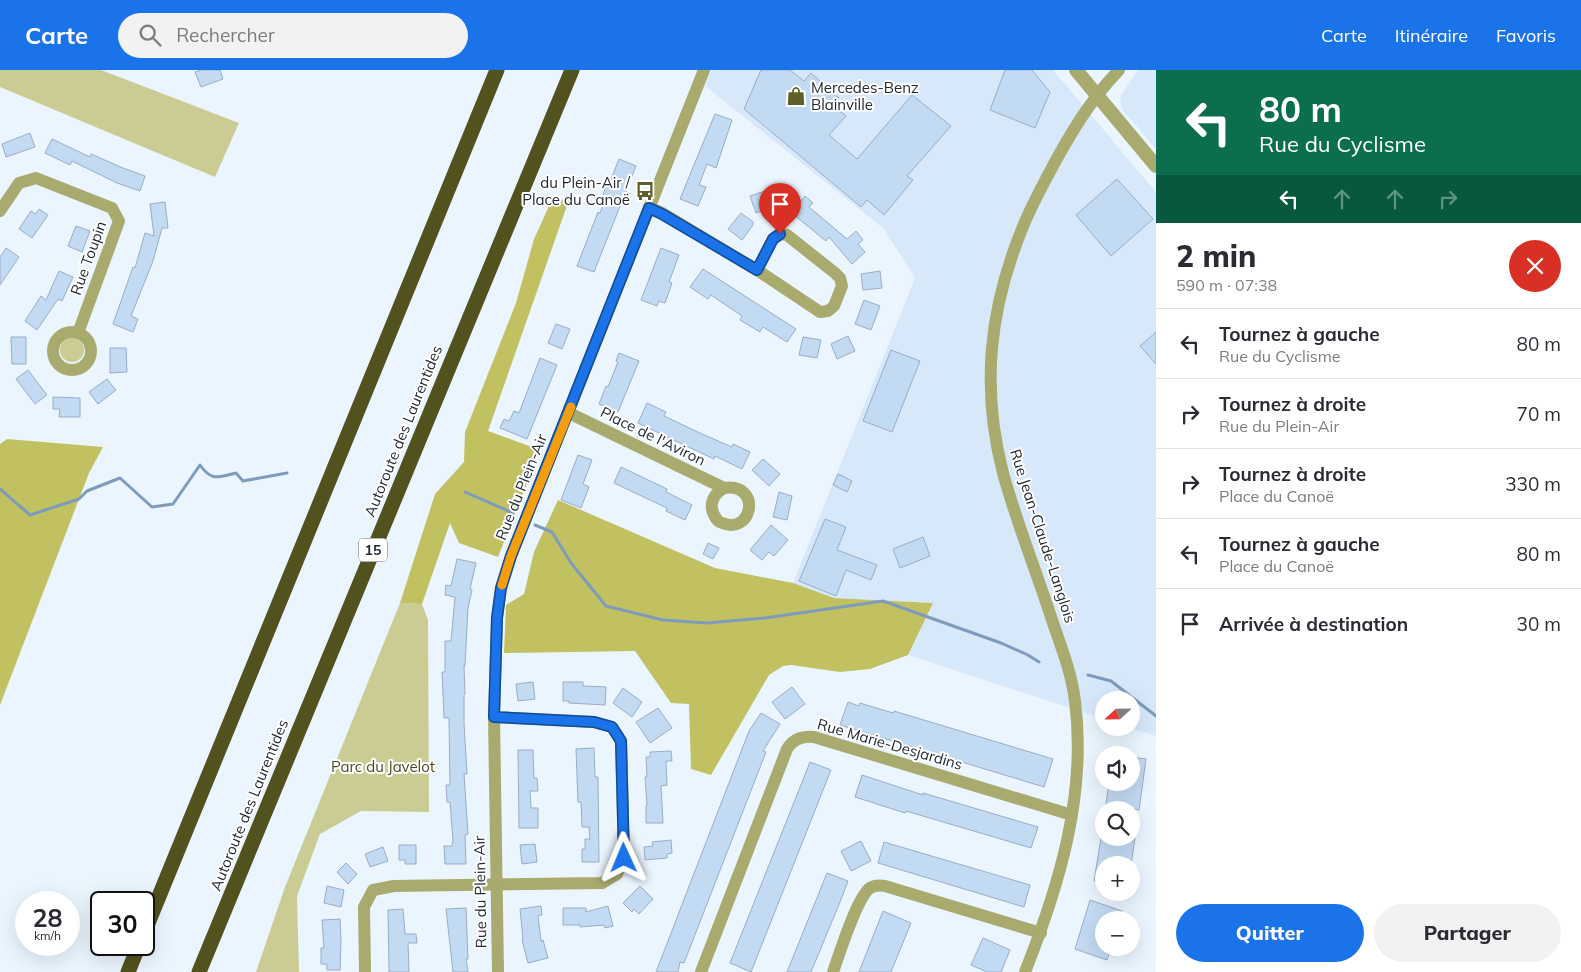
<!DOCTYPE html>
<html lang="fr">
<meta charset="utf-8">
<style>
:root{--surface:#fff;--page:#f2f2f3;--text:#2b2b33;--muted:#7c7c81;--line:#e1e1e2;--accent:#1a73e8}
body{margin:0;font-family:Mulish,sans-serif;background:var(--page);color:var(--text);height:100vh;display:flex;flex-direction:column;font-size:19px;white-space:nowrap}
*{box-sizing:border-box;margin:0}
p{font-size:16px;color:var(--muted)}
.icon{flex:none;width:28px;height:28px;fill:none;stroke:currentColor;stroke-width:2;stroke-linecap:round;stroke-linejoin:round}
.map{position:relative;flex:1;overflow:hidden}
.side{display:flex;flex-direction:column;background:var(--surface);width:425px}
.side>*{flex:none}
.banner{background:#0b6e4f;color:#fff;overflow:hidden}
.needle{width:32px;rotate:248deg}
.controls{position:absolute;left:1095px;top:621px;display:grid;gap:10px}
.controls a{display:grid;place-items:center;width:45px;height:45px;border-radius:50%;background:var(--surface);box-shadow:0 5px 20px #0002;font-size:25px}
.speed{position:absolute;left:15px;top:821px;display:flex;gap:10px;font-size:25px;font-weight:700;text-align:center}
.speed>*{display:grid;place-content:center;width:65px;height:65px;border-radius:50%;background:var(--surface);box-shadow:0 5px 20px #0002;line-height:1}
.speed small{font-size:12px;font-weight:400}
.speed .limit{border:2px solid #111;border-radius:8px;background:#fff;color:#111}
.pin{position:absolute;display:grid;place-items:center;width:42px;height:42px;color:#fff;margin:-51px -21px;border-radius:50% 50% 50% 0;rotate:-45deg;box-shadow:0 0 5px #0007}
.pin .icon{rotate:45deg}
.me{position:absolute;width:55px;margin:-28px;rotate:359deg;stroke-linejoin:round;filter:drop-shadow(0 0 4px #0008)}
.turn{display:flex;align-items:center;gap:18px;height:105px;padding:0 20px;font-size:22px}
.turn .icon{width:65px;height:65px;stroke-width:2.5}
.turn b{display:block;font-size:35px;line-height:42px}
.lanes{display:flex;align-items:center;height:48px;padding:0 20px;background:#0003;justify-content:center;gap:25px;direction:ltr}
.lanes .off{opacity:.35}
.round{display:grid;place-items:center;flex:none;width:52px;height:52px;border-radius:26px;background:var(--page)}
.overview{display:flex;align-items:center;justify-content:space-between;height:85px;padding:0 20px}
h1{font-size:30px;font-weight:800;line-height:38px}
.cta{display:flex;gap:10px;margin-top:auto;padding:10px 20px}
.cta a{flex:1;height:58px;border-radius:30px;background:var(--accent);color:#fff;font-size:20px;font-weight:800;line-height:58px;text-align:center}
.cta a+a{background:var(--page);color:var(--text)}
ul{padding:0;list-style:none}
li{display:flex;align-items:center;gap:15px;height:70px;padding:0 20px;border-top:1px solid var(--line)}
li div{flex:1}
li b{display:block;font-size:19px}
li em{font-style:normal}
header{display:flex;align-items:center;gap:30px;box-sizing:border-box;height:70px;padding:0 25px;background:var(--accent);color:#fff}
header strong{font-size:24px}
nav{display:flex;gap:28px;margin-inline-start:auto;font-size:18px}
.search{width:350px;height:45px;background:var(--page);display:flex;align-items:center;gap:12px;box-sizing:border-box;padding:0 18px;border-radius:28px;color:var(--muted);font-size:19px}
main{display:flex;flex:1;min-height:0}
.map>svg:first-child{display:block}
.built{fill:#d8e8fb}
.green{fill:#cbcc94}
.forest{fill:#c1c161}
.lines{fill:none;stroke-linecap:round;stroke-linejoin:round}
.stream{stroke:#7e9bbb;stroke-width:3}
.building{fill:#c3daf3;stroke:#98adc5}
.minor{stroke:#a9aa6e;stroke-width:12}
.tertiary{stroke:#a9aa6e;stroke-width:14}
.motorway{stroke:#52521f;stroke-width:15}
.route-casing{stroke:#114b97;stroke-width:12}
.route{stroke:#1a73e8;stroke-width:9}
.slow{stroke:#f59e0b;stroke-width:9}
.labels{text-anchor:middle;dominant-baseline:central;stroke-width:4;stroke-linejoin:round;paint-order:stroke}
.shield{fill:#fff;stroke:#646a71;stroke-width:1}
.shield-label{font-size:14px;font-weight:bold;fill:#222a34}
.poi-label{font-size:15px;fill:#222a34;stroke:#fff;text-anchor:start}
.street-label{font-size:15px;fill:#222a34;stroke:#fff}
.park-label{font-size:15px;fill:#4b4b23;stroke:#fff}
</style>
<header>
<strong>Carte</strong>
<div class="search"><svg class="icon" aria-label="search" viewBox="0 0 24 24"><circle cx="10" cy="10" r="6"/><path d="M15 15l6 6"/></svg>Rechercher</div>
<nav><a>Carte</a><a>Itinéraire</a><a>Favoris</a></nav>
</header>
<main>
<div class="map">
<svg width="1156" height="902" viewBox="0 0 1156 902">
<rect width="100%" height="100%" fill="#ebf5ff"/>
<g class="built">
<polygon points="711,0 1053,0 1156,122 1156,666 1129,658 1131,658 1131,630 1104,630 1104,649 908,585 933,533 834,528 793,513 915,208 884,159 705,16"/>
<polygon points="1138,0 1156,0 1156,79 1122,39 1120,27"/>
</g>
<g class="green">
<polygon points="0,0 101,0 239,53 215,107 0,17"/>
<circle cx="72" cy="280" r="12"/>
<polygon points="400,533 422,534 428,550 429,742 361,741 320,764 297,826 299,902 256,902 285,817"/>
</g>
<g class="forest">
<polygon points="570,127 488,361 540,380 498,487 459,473 450,453 422,534 400,533 435,424 464,392 465,362 516,233 534,169 550,134"/>
<polygon points="7,369 103,377 89,403 0,635 0,374"/>
<polygon points="558,430 715,498 793,513 834,528 933,533 908,585 870,599 840,602 791,595 783,596 769,605 711,705 691,699 689,634 671,633 635,581 504,583 506,535 524,524 534,482"/>
</g>
<g class="lines">
<g class="stream">
<path d="M 0,419 L 30,445 L 79,429 L 87,421 L 120,408 L 152,437 L 173,434 L 200,395 C 212,412 218,407 236,403 L 243,411 L 287,403"/>
<polyline points="465,422 513,443"/>
<polyline points="535,455 552,462 571,493 606,536 663,550 707,553 765,548 883,531 1001,573 1028,585 1039,592"/>
<polyline points="1088,605 1111,611 1156,646"/>
</g>
</g>
<g class="building">
<polygon points="201,0 220,0 223,9 201,17 195,2"/>
<polygon points="761,0 790,0 804,11 811,3 839,28 832,35 846,46 829,65 857,89 912,25 951,56 907,106 913,110 884,145 867,130 861,137 744,39"/>
<polygon points="1005,0 1032,0 1050,22 1035,58 990,40"/>
<polygon points="715,44 732,50 716,98 707,94 699,115 706,117 698,136 680,129"/>
<polygon points="30,63 35,77 6,87 2,74"/>
<polygon points="52,69 90,87 91,84 123,98 145,106 140,121 117,113 72,91 70,95 45,83"/>
<polygon points="619,89 636,96 594,202 577,196 598,142 600,143 606,126 603,125 606,116 608,117"/>
<polygon points="1117,109 1153,149 1111,186 1076,145"/>
<polygon points="771,119 777,135 756,143 750,126"/>
<polygon points="793,124 801,131 805,126 813,133 809,137 847,169 856,161 863,170 858,174 865,182 852,194 829,167 826,171 783,136"/>
<polygon points="165,132 168,158 162,158 153,191 131,246 138,249 133,262 113,254 133,197 135,198 145,163 154,166 150,134"/>
<polygon points="39,139 48,145 32,168 19,159 31,141 36,144"/>
<polygon points="741,143 753,152 753,155 742,170 728,159"/>
<polygon points="76,156 90,161 82,182 68,176"/>
<polygon points="6,178 19,187 0,215 0,187"/>
<polygon points="661,178 679,185 669,212 672,213 665,233 659,231 657,236 641,230"/>
<polygon points="703,199 796,259 787,272 763,257 760,262 740,250 742,246 711,225 708,229 690,217"/>
<polygon points="59,201 73,207 62,231 58,229 37,260 25,251 41,226 46,230"/>
<polygon points="880,201 882,218 863,220 861,204"/>
<polygon points="864,230 880,236 871,260 855,254"/>
<polygon points="556,254 570,259 562,279 548,273"/>
<polygon points="1156,262 1156,294 1140,276"/>
<polygon points="848,266 855,281 837,289 831,274"/>
<polygon points="11,267 26,267 26,294 12,294"/>
<polygon points="803,267 821,270 817,288 799,285"/>
<polygon points="110,278 126,278 127,302 110,303"/>
<polygon points="891,280 920,291 892,362 863,351"/>
<polygon points="619,283 639,291 618,342 599,334 606,316 608,317 618,292 616,291"/>
<polygon points="540,288 557,295 527,369 500,358 504,349 509,351 514,341 519,343"/>
<polygon points="28,300 47,325 35,334 16,309"/>
<polygon points="107,309 116,320 98,334 89,322"/>
<polygon points="53,327 80,328 80,347 59,347 60,339 53,339"/>
<polygon points="647,333 666,342 664,346 702,364 732,377 733,374 750,382 742,399 715,386 714,389 638,353"/>
<polygon points="578,385 592,390 583,414 589,417 581,438 561,430"/>
<polygon points="763,389 780,404 769,416 752,400"/>
<polygon points="621,397 667,419 666,422 692,435 685,450 666,441 667,438 614,413"/>
<polygon points="838,404 852,411 847,422 833,415"/>
<polygon points="779,422 792,426 787,450 773,447"/>
<polygon points="825,449 846,457 837,480 877,495 871,510 846,500 836,526 799,511"/>
<polygon points="771,455 788,470 774,486 769,482 762,490 750,480"/>
<polygon points="923,467 930,486 900,498 893,479"/>
<polygon points="708,473 719,478 713,489 703,484"/>
<polygon points="457,489 476,493 470,519 472,520 468,538 465,596 464,596 465,624 464,625 464,653 467,704 464,704 468,764 465,765 466,794 445,794 444,776 452,776 453,770 450,732 447,732 446,715 450,715 449,648 444,648 442,602 445,602 445,571 451,571 455,527 445,525 446,515 451,516"/>
<polygon points="533,612 535,629 518,631 516,614"/>
<polygon points="563,612 583,612 583,616 606,617 605,635 569,633 569,631 563,631"/>
<polygon points="792,617 805,634 785,649 772,632"/>
<polygon points="623,618 642,632 632,647 613,633"/>
<polygon points="848,632 859,636 860,633 893,643 894,641 1053,689 1044,717 840,655"/>
<polygon points="658,638 672,658 650,673 636,652"/>
<polygon points="761,643 780,654 763,681 766,682 684,893 680,892 678,902 656,902 749,661"/>
<polygon points="594,678 595,707 598,707 599,792 582,792 582,779 585,779 585,769 590,769 589,757 582,757 581,732 578,732 576,679"/>
<polygon points="518,680 533,680 534,708 537,708 538,721 530,721 531,738 538,738 538,758 519,758"/>
<polygon points="671,681 672,691 666,691 667,715 661,716 663,753 646,753 646,735 647,735 645,707 647,707 646,687 650,687 650,682"/>
<polygon points="1131,687 1146,689 1139,740 1106,735 1109,712 1131,712"/>
<polygon points="810,692 831,700 751,902 730,893"/>
<polygon points="862,705 923,725 923,723 1038,757 1031,778 906,741 905,743 855,727"/>
<polygon points="1101,768 1135,768 1131,795 1104,795 1104,813 1094,811"/>
<polygon points="671,770 672,783 667,784 667,788 645,790 644,777 653,776 652,772"/>
<polygon points="861,771 871,791 851,801 841,781"/>
<polygon points="884,772 1030,815 1024,837 878,793"/>
<polygon points="535,774 537,792 522,794 520,775"/>
<polygon points="399,775 416,775 416,794 405,794 405,790 399,790"/>
<polygon points="383,777 388,791 370,797 365,784"/>
<polygon points="346,793 357,804 348,814 337,802"/>
<polygon points="827,803 848,811 840,832 811,902 787,902"/>
<polygon points="327,816 344,820 341,837 324,833"/>
<polygon points="640,816 653,829 639,844 634,839 632,842 623,833"/>
<polygon points="1090,830 1122,841 1120,850 1104,850 1104,878 1111,878 1107,890 1075,879"/>
<polygon points="541,836 542,845 538,846 541,871 543,870 548,888 528,893 522,870 523,869 520,839"/>
<polygon points="608,836 613,856 605,858 604,855 580,857 580,855 563,855 563,838 586,838 586,842"/>
<polygon points="466,838 468,889 466,889 468,902 453,902 446,839"/>
<polygon points="403,839 405,864 416,864 417,873 408,873 409,902 389,902 388,840"/>
<polygon points="883,841 911,853 891,902 859,902"/>
<polygon points="340,849 341,872 340,900 327,900 327,894 321,894 321,878 324,878 322,850"/>
<polygon points="983,868 1010,880 1001,902 987,902 971,895"/>
</g>
<g class="lines">
<g class="minor">
<polyline points="649,137 662,143 757,200 820,242 828,241 834,236 842,216 840,208 835,203 787,165 780,164 773,169 757,200"/>
<polyline points="0,141 19,113 36,108 112,138 119,151 78,263"/>
<circle cx="72" cy="281" r="19"/>
<path d="M 569,343 L 724,418 C 763,412 753,470 718,451 C 708,439 710,426 724,418"/>
<polyline points="365,902 364,837 373,820 394,816 602,813 617,804 624,787 621,671 612,657 594,652 494,647"/>
<polyline points="498,902 494,647 497,548 501,518 511,486 704,0"/>
<path d="M 701,902 L 787,679 C 793,669 803,666 814,667 L 1072,745"/>
<path d="M 833,902 C 839,885 857,827 870,818 C 875,815 879,815 885,816 L 1041,863"/>
<path d="M 1025,902 C 1059,816 1087,725 1075,631 C 1072,605 1062,579 1053,553 C 1037,503 1017,454 1003,403 C 981,318 989,240 1022,159 C 1029,141 1038,124 1047,107 C 1067,69 1089,31 1119,0"/>
</g>
<polyline class="tertiary" points="1076,0 1156,96"/>
<g class="motorway">
<polyline points="144,863 497,0"/>
<polyline points="128,902 139,875"/>
<polyline points="199,902 572,0"/>
</g>
</g>
<g class="lines">
<g class="route-casing">
<polyline id="route" points="624,788 621,671 612,657 594,652 494,647 497,548 501,518 511,486 649,138 662,144 757,200 773,169 780,164"/>
</g>
<use href="#route" class="route"/>
<polyline class="slow" points="502,515 511,486 571,337"/>
</g>
<defs>
<g id="shop-bare" transform="scale(1.5)"><path d="M-5-2.5h2.3a2.7 3.5 0 0 1 5.4 0H5L5.5 6h-11ZM-1.5-2.5h3a1.5 2.3 0 0 0-3 0Z" fill="#5f5f2c" stroke="#fff" stroke-width="2.5" paint-order="stroke"/></g>
<g id="bus-bare" transform="scale(1.5)"><path d="M-5-6H5V4H4V6H2V4H-2V6H-4V4H-5ZM-3.5-4V0h7V-4ZM-3.5 1.2v1.5H-2V1.2ZM2 1.2v1.5H3.5V1.2Z" fill="#5f5f2c" stroke="#fff" stroke-width="2.5" paint-order="stroke"/></g>
</defs>
<g fill-rule="evenodd">
<use href="#shop-bare" x="796" y="26"/>
<use href="#bus-bare" x="645" y="121"/>
</g>
<g class="labels">
<rect class="shield" x="359" y="468.5" width="28" height="23" rx="4"/>
<g class="shield-label">
<text x="373" y="480">15</text>
</g>
<g class="poi-label">
<text x="811" y="17">Mercedes-Benz<tspan x="811" dy="17">Blainville</tspan></text>
<text x="630" y="112" text-anchor="end">du Plein-Air /<tspan x="630" dy="17">Place du Canoë</tspan></text>
</g>
<g class="street-label">
<text transform="translate(88 188) rotate(-70)">Rue Toupin</text>
<text transform="translate(403 361) rotate(-68)">Autoroute des Laurentides</text>
<text transform="translate(653 366) rotate(26)">Place de l'Aviron</text>
<text transform="translate(521 417) rotate(-68)">Rue du Plein-Air</text>
<text transform="translate(1043 466) rotate(72)">Rue Jean-Claude-Langlois</text>
<text transform="translate(890 674) rotate(16)">Rue Marie-Desjardins</text>
<text transform="translate(249 735) rotate(-68)">Autoroute des Laurentides</text>
<text transform="translate(480 822) rotate(-91)">Rue du Plein-Air</text>
</g>
<g class="park-label">
<text x="383" y="696">Parc du Javelot</text>
</g>
</g>
</svg>
<div class="controls">
<a><svg class="needle" viewBox="-14 -14 28 28"><path d="M0-13l5 13h-10z" fill="#e53935"/><path d="M0 13l5-13h-10z" fill="#7c7c81"/></svg></a>
<a><svg class="icon" aria-label="sound" viewBox="0 0 24 24"><path d="M4 9h4l5-4v14l-5-4H4zM17 9q2 3 0 6"/></svg></a>
<a><svg class="icon" aria-label="search" viewBox="0 0 24 24"><circle cx="10" cy="10" r="6"/><path d="M15 15l6 6"/></svg></a>
<a>+</a>
<a>−</a>
</div>
<div class="speed"><div>28<small>km/h</small></div><div class="limit">30</div></div>
<div class="pin" style="left:780px;top:164px;background:#d93025"><svg class="icon" aria-label="arrive" viewBox="0 0 24 24"><path d="M6 21V4h12l-3 4 3 4H6"/></svg></div>
<svg class="me" style="left:624px;top:788px" viewBox="-20 -20 40 40"><path d="M0-17L14 15 0 8-14 15z" fill="#1a73e8" stroke="#fff" stroke-width="4"/></svg>
</div>
<section class="side">
<div class="banner">
<div class="turn"><svg class="icon" aria-label="left" viewBox="0 0 24 24"><path d="M17 20v-9H6M10 6l-5 5 5 5"/></svg><div><b>80 m</b>Rue du Cyclisme</div></div>
<div class="lanes"><svg class="icon" aria-label="left" viewBox="0 0 24 24"><path d="M17 20v-9H6M10 6l-5 5 5 5"/></svg><svg class="icon off" aria-label="ahead" viewBox="0 0 24 24"><path d="M12 20V5M6 11l6-6 6 6"/></svg><svg class="icon off" aria-label="ahead" viewBox="0 0 24 24"><path d="M12 20V5M6 11l6-6 6 6"/></svg><svg class="icon off" aria-label="right" viewBox="0 0 24 24"><path d="M7 20v-9h11M14 6l5 5-5 5"/></svg></div>
</div>
<div class="overview"><div><h1>2 min</h1><p>590 m · 07:38</p></div><a class="round" style="background:#d93025;color:#fff"><svg class="icon" aria-label="close" viewBox="0 0 24 24"><path d="M6 6l12 12M18 6L6 18"/></svg></a></div>
<ul>
<li><svg class="icon" aria-label="left" viewBox="0 0 24 24"><path d="M17 20v-9H6M10 6l-5 5 5 5"/></svg><div><b>Tournez à gauche</b><p>Rue du Cyclisme</p></div><em>80 m</em></li>
<li><svg class="icon" aria-label="right" viewBox="0 0 24 24"><path d="M7 20v-9h11M14 6l5 5-5 5"/></svg><div><b>Tournez à droite</b><p>Rue du Plein-Air</p></div><em>70 m</em></li>
<li><svg class="icon" aria-label="right" viewBox="0 0 24 24"><path d="M7 20v-9h11M14 6l5 5-5 5"/></svg><div><b>Tournez à droite</b><p>Place du Canoë</p></div><em>330 m</em></li>
<li><svg class="icon" aria-label="left" viewBox="0 0 24 24"><path d="M17 20v-9H6M10 6l-5 5 5 5"/></svg><div><b>Tournez à gauche</b><p>Place du Canoë</p></div><em>80 m</em></li>
<li><svg class="icon" aria-label="arrive" viewBox="0 0 24 24"><path d="M6 21V4h12l-3 4 3 4H6"/></svg><div><b>Arrivée à destination</b></div><em>30 m</em></li>
</ul>
<div class="cta"><a>Quitter</a><a>Partager</a></div>
</section>
</main>
